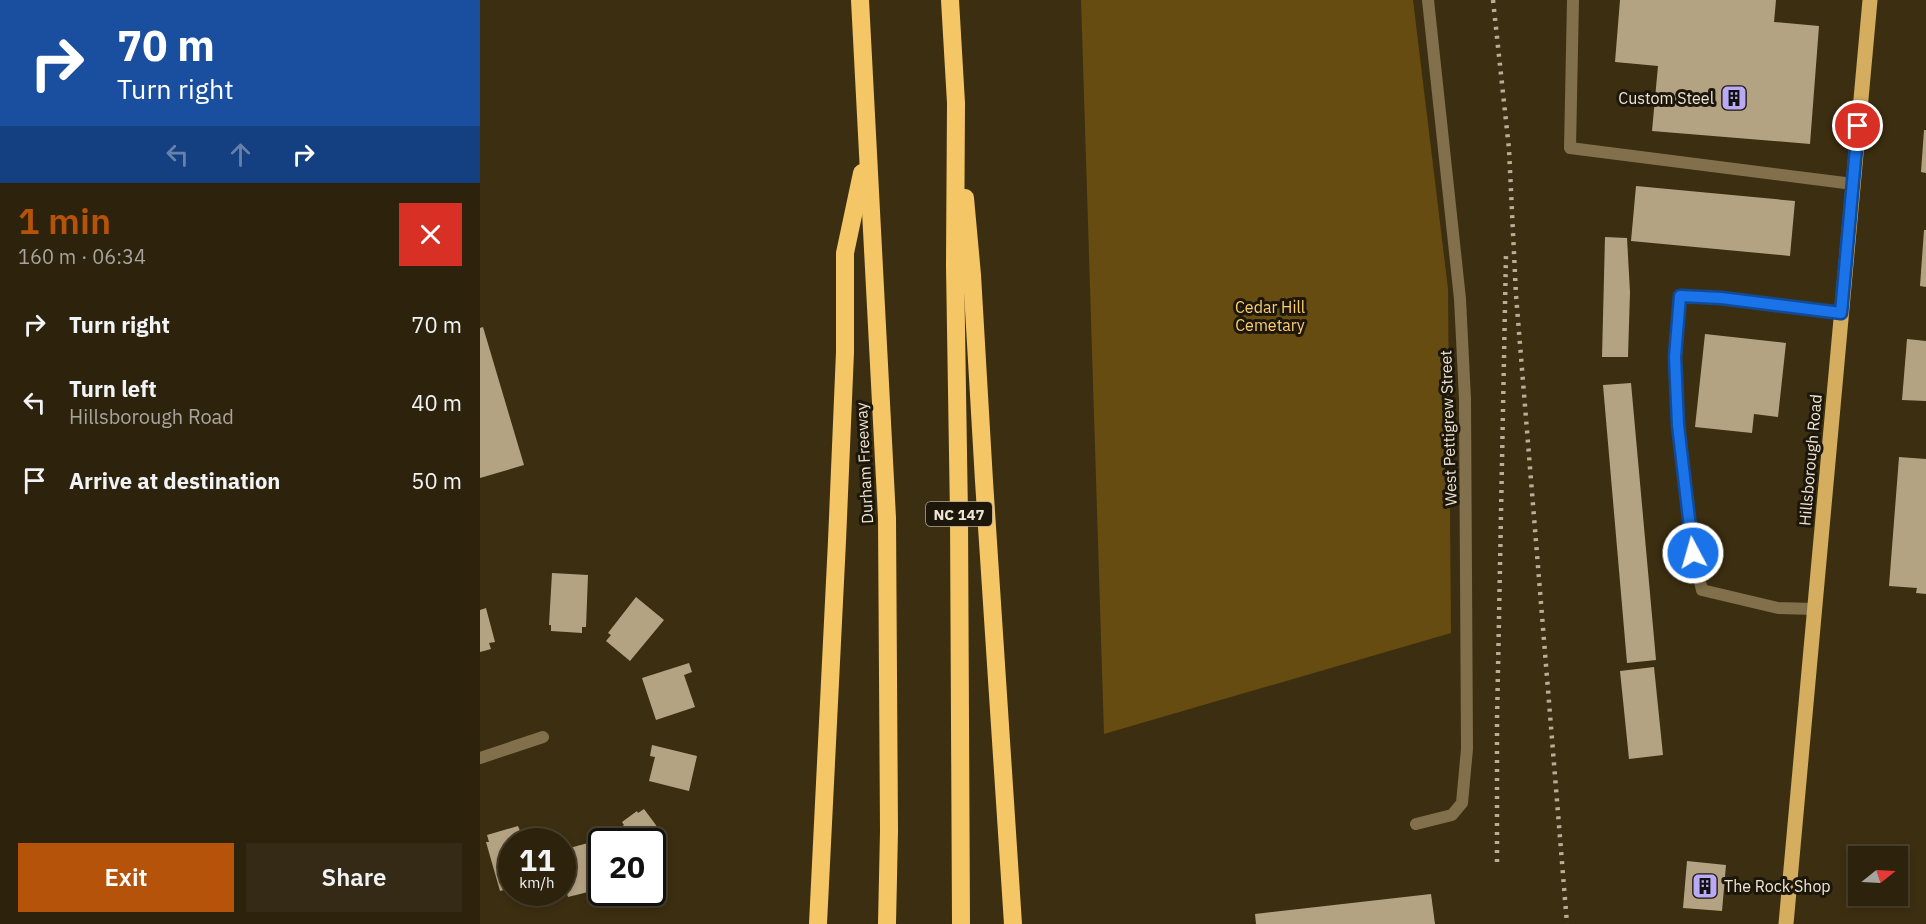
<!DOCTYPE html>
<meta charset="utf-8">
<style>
:root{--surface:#2d220c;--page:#352a15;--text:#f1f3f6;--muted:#a7a49d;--line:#483f2d;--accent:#b45309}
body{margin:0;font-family:"IBM Plex Sans",sans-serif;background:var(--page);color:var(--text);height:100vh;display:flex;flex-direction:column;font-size:22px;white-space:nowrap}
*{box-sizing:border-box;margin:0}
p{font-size:20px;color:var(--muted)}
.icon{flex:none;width:33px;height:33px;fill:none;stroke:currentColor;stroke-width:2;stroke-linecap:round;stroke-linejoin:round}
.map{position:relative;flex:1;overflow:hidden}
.panel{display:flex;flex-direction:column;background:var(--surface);width:480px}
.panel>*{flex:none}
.guide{background:#1a4fa0;color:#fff;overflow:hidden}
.needle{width:39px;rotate:72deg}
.fabs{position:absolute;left:1368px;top:846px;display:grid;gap:12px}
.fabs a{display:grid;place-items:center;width:60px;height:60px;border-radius:0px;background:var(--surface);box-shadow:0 3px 9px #0003,0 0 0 2px var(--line);font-size:30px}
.speed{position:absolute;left:18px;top:828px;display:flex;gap:12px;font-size:30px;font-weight:700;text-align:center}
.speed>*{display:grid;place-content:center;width:78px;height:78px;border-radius:50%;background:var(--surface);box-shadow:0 3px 9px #0003,0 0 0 2px var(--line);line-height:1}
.speed small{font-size:15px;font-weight:400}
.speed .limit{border:3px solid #111;border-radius:9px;background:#fff;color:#111}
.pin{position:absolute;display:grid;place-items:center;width:51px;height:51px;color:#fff;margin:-26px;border:3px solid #fff;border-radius:50%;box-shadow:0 2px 6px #0007}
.me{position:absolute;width:66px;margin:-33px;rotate:354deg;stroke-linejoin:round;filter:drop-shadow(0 0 4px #0008)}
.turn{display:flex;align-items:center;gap:21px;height:126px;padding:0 18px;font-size:27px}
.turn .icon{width:78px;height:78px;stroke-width:2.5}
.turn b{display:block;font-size:42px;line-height:51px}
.lanes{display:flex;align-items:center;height:57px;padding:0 18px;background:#0003;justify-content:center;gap:30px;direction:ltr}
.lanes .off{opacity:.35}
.round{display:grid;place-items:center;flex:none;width:63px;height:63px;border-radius:0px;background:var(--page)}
.overview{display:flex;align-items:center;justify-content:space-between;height:102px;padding:0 18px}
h1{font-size:36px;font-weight:600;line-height:45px;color:var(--accent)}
.button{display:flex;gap:12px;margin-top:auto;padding:12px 18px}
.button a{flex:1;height:69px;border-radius:0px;background:var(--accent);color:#fff;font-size:24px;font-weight:600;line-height:69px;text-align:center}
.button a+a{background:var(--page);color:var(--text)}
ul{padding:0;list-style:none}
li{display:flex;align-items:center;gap:18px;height:78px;padding:0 18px}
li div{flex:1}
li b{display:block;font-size:22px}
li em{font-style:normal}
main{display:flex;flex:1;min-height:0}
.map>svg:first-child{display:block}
.green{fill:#664c10}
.building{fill:#b4a383}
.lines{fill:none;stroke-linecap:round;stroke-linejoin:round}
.lane{stroke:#826f4b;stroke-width:12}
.street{stroke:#826f4b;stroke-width:12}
.primary{stroke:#d4ad5f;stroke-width:15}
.highway{stroke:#f5c666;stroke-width:18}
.rail{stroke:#b8ae99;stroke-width:4.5;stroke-dasharray:3 6;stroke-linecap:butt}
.route-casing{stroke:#114b97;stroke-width:15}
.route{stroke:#1a73e8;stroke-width:10}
.labels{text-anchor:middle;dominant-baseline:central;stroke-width:6;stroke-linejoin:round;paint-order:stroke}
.shield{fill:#1d170b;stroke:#afa798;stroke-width:1.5}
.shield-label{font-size:15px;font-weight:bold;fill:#eee5d4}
.poi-label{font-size:16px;fill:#eee5d4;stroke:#1d170b;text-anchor:end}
.park-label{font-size:16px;fill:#fcce6f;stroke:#1d170b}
.street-label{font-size:16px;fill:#eee5d4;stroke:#1d170b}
</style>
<main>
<section class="panel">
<div class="guide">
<div class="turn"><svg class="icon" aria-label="right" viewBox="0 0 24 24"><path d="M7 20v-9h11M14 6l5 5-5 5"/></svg><div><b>70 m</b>Turn right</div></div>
<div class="lanes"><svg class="icon off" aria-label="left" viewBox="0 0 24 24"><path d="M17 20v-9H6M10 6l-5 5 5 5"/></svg><svg class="icon off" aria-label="ahead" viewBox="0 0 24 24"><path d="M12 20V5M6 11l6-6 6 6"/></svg><svg class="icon" aria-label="right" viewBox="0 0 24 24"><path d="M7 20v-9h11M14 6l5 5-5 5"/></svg></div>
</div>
<div class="overview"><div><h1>1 min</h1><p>160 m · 06:34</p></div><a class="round" style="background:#d93025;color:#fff"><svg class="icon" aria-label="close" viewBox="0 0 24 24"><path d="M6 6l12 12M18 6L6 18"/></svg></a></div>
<ul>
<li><svg class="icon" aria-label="right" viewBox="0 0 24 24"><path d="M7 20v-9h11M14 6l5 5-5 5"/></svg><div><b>Turn right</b></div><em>70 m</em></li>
<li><svg class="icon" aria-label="left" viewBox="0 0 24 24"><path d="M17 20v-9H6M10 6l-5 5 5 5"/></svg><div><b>Turn left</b><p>Hillsborough Road</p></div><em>40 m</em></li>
<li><svg class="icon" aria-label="arrive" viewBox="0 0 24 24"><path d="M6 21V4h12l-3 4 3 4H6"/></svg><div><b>Arrive at destination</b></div><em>50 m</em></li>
</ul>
<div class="button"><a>Exit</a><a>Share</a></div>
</section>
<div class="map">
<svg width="1446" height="924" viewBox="0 0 1446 924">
<rect width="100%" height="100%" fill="#3c2e10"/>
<polygon class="green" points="601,0 933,0 968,289 971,633 624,734"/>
<g class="building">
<polygon points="1140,0 1296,0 1294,22 1339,26 1330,144 1172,131 1178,66 1135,62"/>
<polygon points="1444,130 1446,130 1446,173 1441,172"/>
<polygon points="1156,186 1315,201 1310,256 1151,241"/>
<polygon points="1444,230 1446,230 1446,287 1440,286"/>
<polygon points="1125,237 1147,238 1150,292 1148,357 1122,357"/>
<polygon points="3,327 44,465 0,478 0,328"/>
<polygon points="1225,334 1306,343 1298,417 1274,414 1272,433 1215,427"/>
<polygon points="1427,339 1446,341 1446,401 1422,400"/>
<polygon points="1151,383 1176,660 1147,663 1123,385"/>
<polygon points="1419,457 1446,459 1446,594 1436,593 1437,588 1409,586"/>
<polygon points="72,573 108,575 106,627 102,627 102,633 71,631 71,625 69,625"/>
<polygon points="156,597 184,620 150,661 126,641 131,635 128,633"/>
<polygon points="6,608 15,642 9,643 11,649 0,652 0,610"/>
<polygon points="209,663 212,672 204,675 215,707 176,720 162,678"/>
<polygon points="1174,667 1183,755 1149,759 1140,671"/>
<polygon points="172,745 217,756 209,791 169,781 175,757 170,756"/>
<polygon points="164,809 187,840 172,851 172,842 148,842 138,829 144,825 142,822 157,811 158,813"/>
<polygon points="38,826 45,842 32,842 32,888 20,891 6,842 9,842 7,835"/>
<polygon points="108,843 120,889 88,897 82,877 82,850"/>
<polygon points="1207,861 1246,865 1242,911 1203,908"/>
<polygon points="951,894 955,924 776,924 775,914"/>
</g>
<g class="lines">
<g class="lane">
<polyline points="1093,0 1090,148 1373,184"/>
<polyline points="1335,609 1298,608 1222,590 1213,553 1198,425 1195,357 1200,296 1241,298 1361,313"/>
<polyline points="936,824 972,815 982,803 987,749 985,399 980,299 948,0"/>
</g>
<polyline class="street" points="0,758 63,737"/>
<polyline class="primary" points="1306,924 1390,0"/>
<g class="highway">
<polyline points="380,0 407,518 409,831 407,924"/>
<polyline points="470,0 476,103 475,266 479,515 481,924"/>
<polyline points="485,198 492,275 504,481 533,924"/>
<polyline points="338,924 357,541 365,352 365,253 382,173"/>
</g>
<g class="rail">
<polyline points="1013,0 1029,149 1036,295 1087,924"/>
<polyline points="1017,862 1017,722 1026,254"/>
</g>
</g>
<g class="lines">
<g class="route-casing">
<polyline id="route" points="1213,553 1198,425 1195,357 1200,296 1241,298 1361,313 1378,126"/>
</g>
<use href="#route" class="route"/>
</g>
<defs>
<g id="building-square" transform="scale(1.35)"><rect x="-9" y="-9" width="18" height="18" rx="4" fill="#baaaf6" stroke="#1d170b"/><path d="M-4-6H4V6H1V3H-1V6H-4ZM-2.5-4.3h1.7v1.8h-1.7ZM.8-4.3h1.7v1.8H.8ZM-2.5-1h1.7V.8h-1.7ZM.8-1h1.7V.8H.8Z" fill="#111"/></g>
</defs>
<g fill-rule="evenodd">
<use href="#building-square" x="1254" y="98"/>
<use href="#building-square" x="1225" y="886"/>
</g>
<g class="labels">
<rect class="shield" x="446" y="502" width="66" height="24" rx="4.5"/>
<g class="shield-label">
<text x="479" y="514">NC 147</text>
</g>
<g class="poi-label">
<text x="1234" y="98">Custom Steel</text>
<text x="1244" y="886" text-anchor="start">The Rock Shop</text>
</g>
<g class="park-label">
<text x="790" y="307">Cedar Hill<tspan x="790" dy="18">Cemetary</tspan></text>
</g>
<g class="street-label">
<text transform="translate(968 428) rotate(-92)">West Pettigrew Street</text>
<text transform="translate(1330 460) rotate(-85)">Hillsborough Road</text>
<text transform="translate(384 463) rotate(-93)">Durham Freeway</text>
</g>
</g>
</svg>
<div class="fabs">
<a><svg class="needle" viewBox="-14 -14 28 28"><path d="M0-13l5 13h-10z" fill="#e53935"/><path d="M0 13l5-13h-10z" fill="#a7a49d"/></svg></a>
</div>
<div class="speed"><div>11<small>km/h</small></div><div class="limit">20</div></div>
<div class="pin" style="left:1378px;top:126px;background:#d93025"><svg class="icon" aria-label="arrive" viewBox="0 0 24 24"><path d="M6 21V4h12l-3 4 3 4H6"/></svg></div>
<svg class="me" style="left:1213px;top:553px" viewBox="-20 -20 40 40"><circle r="17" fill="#1a73e8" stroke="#fff" stroke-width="3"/><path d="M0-11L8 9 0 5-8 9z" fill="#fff"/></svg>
</div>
</main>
